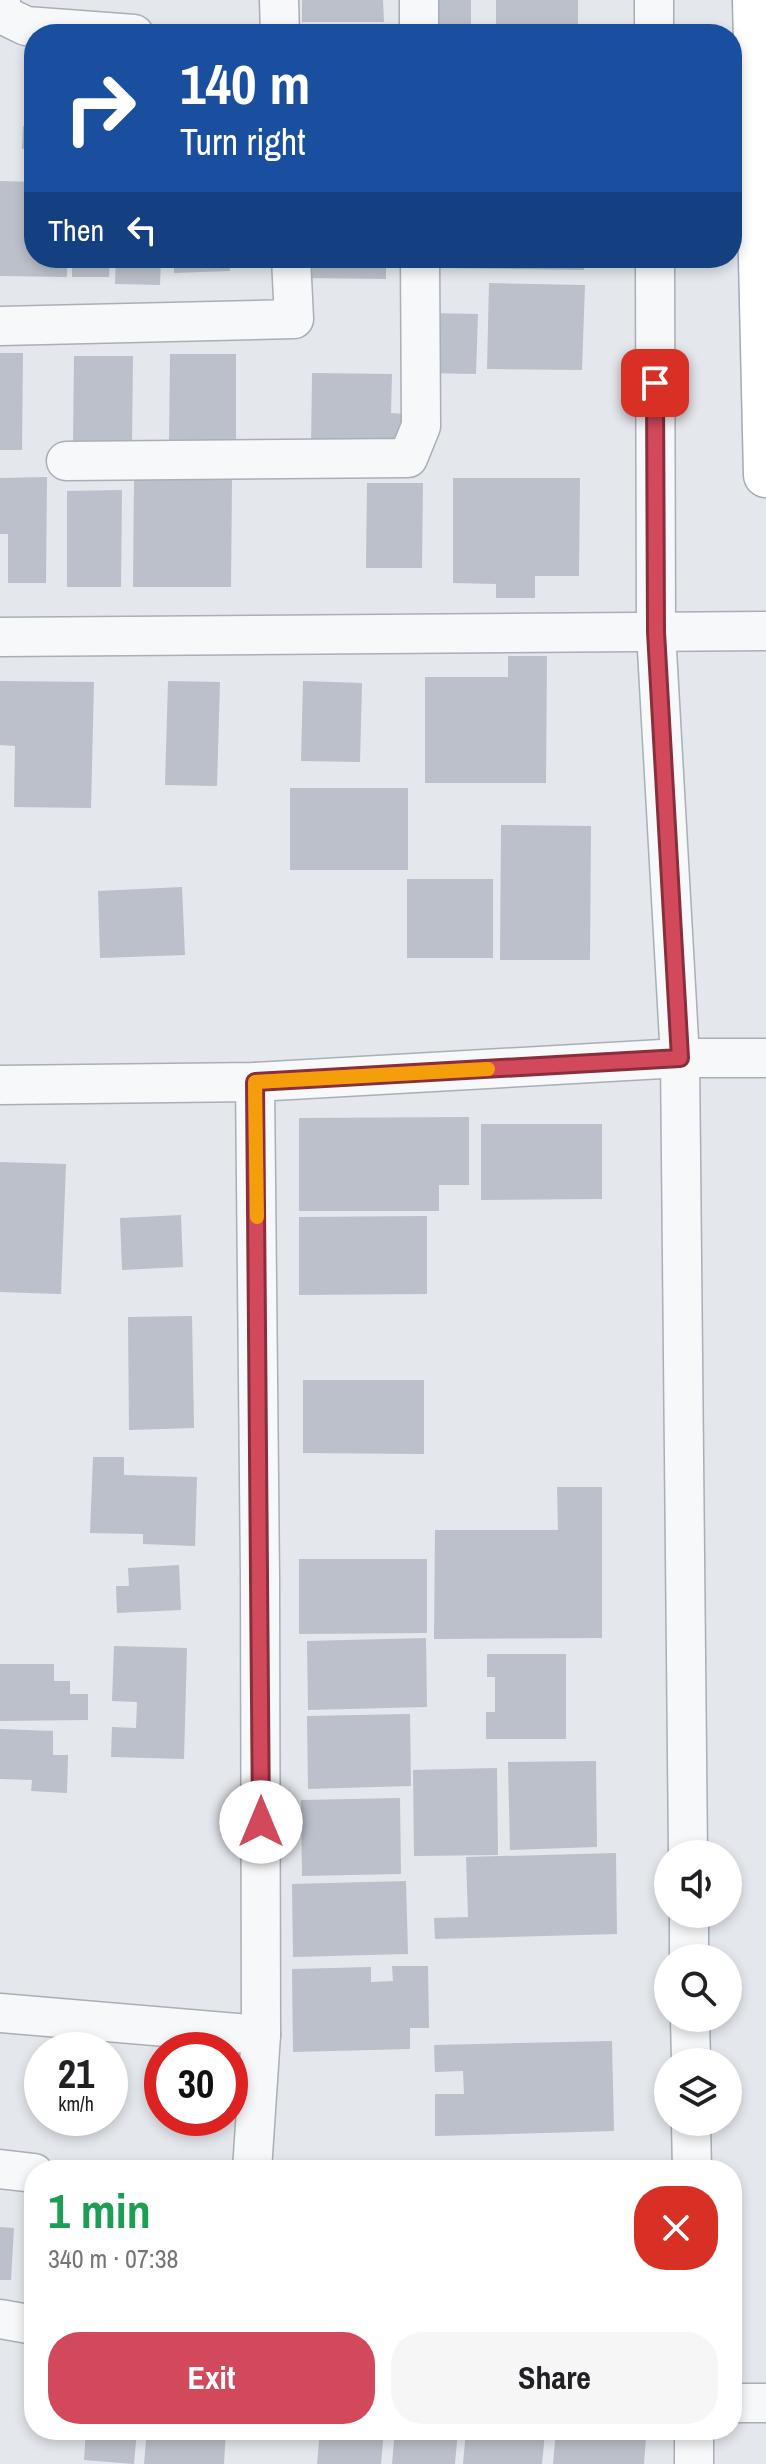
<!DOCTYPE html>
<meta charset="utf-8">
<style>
:root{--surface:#fff;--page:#f6f6f6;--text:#202124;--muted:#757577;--accent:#d1495b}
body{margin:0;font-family:"Archivo Narrow",sans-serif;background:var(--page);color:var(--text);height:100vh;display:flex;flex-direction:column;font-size:30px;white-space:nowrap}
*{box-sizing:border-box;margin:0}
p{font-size:26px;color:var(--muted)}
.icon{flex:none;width:44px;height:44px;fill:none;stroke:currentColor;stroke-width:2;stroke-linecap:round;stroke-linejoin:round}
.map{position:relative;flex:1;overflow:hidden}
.sheet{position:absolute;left:24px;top:2160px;width:718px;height:280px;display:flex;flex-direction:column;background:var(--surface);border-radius:32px;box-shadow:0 4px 12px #0003}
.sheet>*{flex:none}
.guide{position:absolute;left:24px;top:24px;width:718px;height:244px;border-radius:32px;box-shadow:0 4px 12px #0003;background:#1a4fa0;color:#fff;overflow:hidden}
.fabs{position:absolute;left:654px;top:1840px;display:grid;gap:16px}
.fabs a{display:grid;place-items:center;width:88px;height:88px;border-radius:50%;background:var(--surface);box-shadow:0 4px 12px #0003;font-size:40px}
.speed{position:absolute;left:24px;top:2032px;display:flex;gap:16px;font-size:40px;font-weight:700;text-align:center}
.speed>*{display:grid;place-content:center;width:104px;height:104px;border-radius:50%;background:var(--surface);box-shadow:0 4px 12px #0003;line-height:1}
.speed small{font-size:20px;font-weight:400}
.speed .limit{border:12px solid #d22;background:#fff;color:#111}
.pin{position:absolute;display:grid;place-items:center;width:68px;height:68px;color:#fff;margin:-34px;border-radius:16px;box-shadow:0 4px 12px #0006}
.me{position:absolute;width:88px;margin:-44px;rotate:0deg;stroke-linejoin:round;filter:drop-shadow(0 0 6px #0008)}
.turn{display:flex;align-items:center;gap:28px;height:168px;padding:0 24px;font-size:36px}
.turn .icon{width:104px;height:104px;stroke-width:2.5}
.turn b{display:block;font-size:56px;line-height:68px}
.then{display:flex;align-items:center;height:76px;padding:0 24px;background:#0003;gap:16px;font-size:30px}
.round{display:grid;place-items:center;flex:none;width:84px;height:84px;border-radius:32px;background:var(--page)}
.summary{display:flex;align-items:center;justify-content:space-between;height:136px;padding:0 24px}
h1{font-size:48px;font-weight:700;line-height:60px;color:#1e9e55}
.cta{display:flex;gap:16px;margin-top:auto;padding:16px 24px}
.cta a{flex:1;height:92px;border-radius:32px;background:var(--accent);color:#fff;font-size:32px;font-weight:700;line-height:92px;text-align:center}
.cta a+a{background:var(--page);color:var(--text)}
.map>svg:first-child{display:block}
.building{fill:#bbc0ca}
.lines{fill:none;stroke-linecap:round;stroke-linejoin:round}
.minor-casing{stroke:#a9aeb7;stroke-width:41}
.major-casing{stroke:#a3abb8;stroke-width:47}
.minor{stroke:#f7f8fa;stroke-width:38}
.major{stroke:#fff;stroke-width:44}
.route-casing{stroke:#882f3b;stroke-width:20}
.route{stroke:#d1495b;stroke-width:14}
.slow{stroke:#f59e0b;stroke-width:14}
</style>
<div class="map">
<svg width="766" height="2464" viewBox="0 0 766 2464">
<rect width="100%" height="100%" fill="#e4e7ec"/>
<g class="building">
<polygon points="302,0 383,0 384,22 302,22"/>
<rect x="426" y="0" width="45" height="34"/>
<polygon points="496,0 578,0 578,34 477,34 477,25 496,25"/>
<rect x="311" y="29" width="87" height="5"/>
<polygon points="23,126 34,126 34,149 22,149"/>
<polygon points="0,181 34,182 34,258 67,258 67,277 0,276"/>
<polygon points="72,258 110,258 109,277 72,277"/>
<polygon points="116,258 161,258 160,285 115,284"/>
<polygon points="174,258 229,258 230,271 174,273"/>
<polygon points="304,258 386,258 386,279 303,278"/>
<polygon points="434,258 584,258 584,270 434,268"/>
<polygon points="489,283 585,285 582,370 487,369"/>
<polygon points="429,313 478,314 476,374 428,373"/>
<polygon points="0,353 23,353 22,450 0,450"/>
<polygon points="170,354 236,354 236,444 169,444"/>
<polygon points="74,356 133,356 132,445 73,445"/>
<polygon points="312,373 392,374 391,413 405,414 404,452 311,450"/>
<polygon points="47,477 46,583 8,583 8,534 0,534 0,478"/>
<polygon points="453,478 580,478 579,576 535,576 535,598 496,598 496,584 453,583"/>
<polygon points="134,479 232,479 231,587 133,587"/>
<polygon points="367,483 423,483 422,568 366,568"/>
<polygon points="122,490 121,587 67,587 67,491"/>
<polygon points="508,656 547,656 546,783 425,783 425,677 508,677"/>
<polygon points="0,681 94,682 91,808 14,807 15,746 0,745"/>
<polygon points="168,681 220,682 217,786 165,785"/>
<polygon points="303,681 362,683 360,762 301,761"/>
<rect x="290" y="788" width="118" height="82"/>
<polygon points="501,825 591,826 590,960 500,960"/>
<rect x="407" y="879" width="86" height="79"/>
<polygon points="182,887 185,955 100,958 98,891"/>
<polygon points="469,1117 469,1185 439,1185 439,1211 299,1211 299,1118"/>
<polygon points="481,1124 602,1124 602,1199 481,1200"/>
<polygon points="0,1162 66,1164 61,1294 0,1292"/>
<polygon points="181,1215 183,1267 122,1270 120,1218"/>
<polygon points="427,1216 427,1294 299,1295 299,1217"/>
<polygon points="192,1316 194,1428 129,1430 128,1317"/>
<polygon points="303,1380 424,1380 424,1454 303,1453"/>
<polygon points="93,1457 124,1457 124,1475 197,1477 195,1546 143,1544 143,1534 90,1533"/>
<polygon points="557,1487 602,1487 602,1638 434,1639 435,1530 558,1530"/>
<polygon points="299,1559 427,1559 427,1633 299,1634"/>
<polygon points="179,1565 181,1610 117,1613 116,1586 129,1586 128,1568"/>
<polygon points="426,1638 427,1707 308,1710 307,1641"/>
<polygon points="114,1646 187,1648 184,1759 111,1757 112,1727 136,1728 137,1702 112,1701"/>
<polygon points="487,1654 566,1654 566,1739 486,1739 486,1712 495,1712 495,1677 487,1677"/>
<polygon points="0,1664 54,1664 54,1681 70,1681 70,1694 88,1694 88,1720 0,1721"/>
<polygon points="410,1714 411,1786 308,1789 307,1716"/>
<polygon points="0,1729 53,1731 53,1755 68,1755 67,1793 31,1791 32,1780 0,1779"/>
<polygon points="596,1761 597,1847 510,1850 508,1762"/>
<polygon points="497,1768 498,1855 414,1856 413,1770"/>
<polygon points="400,1798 401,1874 302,1876 301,1800"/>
<polygon points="616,1853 617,1934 435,1939 434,1918 468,1917 466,1857"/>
<polygon points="406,1881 408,1954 293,1957 292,1884"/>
<polygon points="392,1966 428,1966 429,2028 410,2028 410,2049 293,2052 292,1969 371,1967 371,1982 393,1981"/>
<polygon points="612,2041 614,2131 435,2136 435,2094 464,2094 463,2071 435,2072 434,2045"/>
<polygon points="0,2227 14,2228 11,2280 0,2280"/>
<polygon points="86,2430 137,2430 134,2464 84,2460"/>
<polygon points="147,2430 226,2430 224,2464 144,2464"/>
<polygon points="320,2430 384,2430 381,2464 317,2464"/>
<polygon points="395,2430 458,2430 455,2464 392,2464"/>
<polygon points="466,2430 545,2432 542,2464 463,2464"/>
<polygon points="556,2431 646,2437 644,2464 553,2464"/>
</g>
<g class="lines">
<g class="minor-casing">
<g id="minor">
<polyline points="1,0 1,14 26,26 134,34"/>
<polyline points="279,0 280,34"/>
<polyline points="419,0 419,34"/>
<polyline points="654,0 654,34"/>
<polyline points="655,258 656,632 680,1058 688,1854"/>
<polyline points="0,326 294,319 291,258"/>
<polyline points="66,461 408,458 421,426 420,258"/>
<polyline points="0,637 766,631"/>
<polyline points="0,1085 255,1082 680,1058 766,1058"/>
<polyline points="689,1914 689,1958"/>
<polyline points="0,2013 261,2035"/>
<polyline points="690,2018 691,2062"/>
<polyline points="691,2122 692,2170"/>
<polyline points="0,2169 34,2173"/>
<polyline points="252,2170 261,2035 260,1578 255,1082"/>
<polyline points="0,2319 34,2325"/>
<polyline points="732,2403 766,2403"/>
<polyline points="694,2464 694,2430"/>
</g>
</g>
<g class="major-casing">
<polyline id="major" points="755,0 766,475"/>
</g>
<use href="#minor" class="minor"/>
<use href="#major" class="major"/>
</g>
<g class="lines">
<g class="route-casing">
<polyline id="route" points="261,1822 255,1082 680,1058 656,632 655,383"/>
</g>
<use href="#route" class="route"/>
<polyline class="slow" points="257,1217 255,1082 488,1069"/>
</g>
</svg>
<div class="fabs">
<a><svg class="icon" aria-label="sound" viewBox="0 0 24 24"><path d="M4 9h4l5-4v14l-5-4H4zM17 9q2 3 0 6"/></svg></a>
<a><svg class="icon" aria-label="search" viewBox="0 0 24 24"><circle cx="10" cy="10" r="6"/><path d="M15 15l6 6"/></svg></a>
<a><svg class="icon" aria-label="layers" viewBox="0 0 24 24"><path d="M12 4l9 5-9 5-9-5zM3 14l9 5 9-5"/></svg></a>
</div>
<div class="speed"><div>21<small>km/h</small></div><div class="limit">30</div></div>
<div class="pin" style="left:655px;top:383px;background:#d93025"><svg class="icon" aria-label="arrive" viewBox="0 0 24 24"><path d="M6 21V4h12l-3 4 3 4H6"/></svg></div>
<svg class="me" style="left:261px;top:1822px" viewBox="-20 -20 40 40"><circle r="19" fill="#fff"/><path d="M0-13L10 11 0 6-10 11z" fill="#d1495b"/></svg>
<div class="guide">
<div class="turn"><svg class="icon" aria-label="right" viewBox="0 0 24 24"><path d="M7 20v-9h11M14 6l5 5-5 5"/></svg><div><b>140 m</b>Turn right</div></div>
<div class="then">Then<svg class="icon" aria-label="left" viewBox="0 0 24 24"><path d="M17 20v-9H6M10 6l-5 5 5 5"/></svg></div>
</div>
<section class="sheet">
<div class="summary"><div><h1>1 min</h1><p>340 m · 07:38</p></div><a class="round" style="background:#d93025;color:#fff"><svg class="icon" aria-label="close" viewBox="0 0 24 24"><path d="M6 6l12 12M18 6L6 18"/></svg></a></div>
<div class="cta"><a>Exit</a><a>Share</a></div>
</section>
</div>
